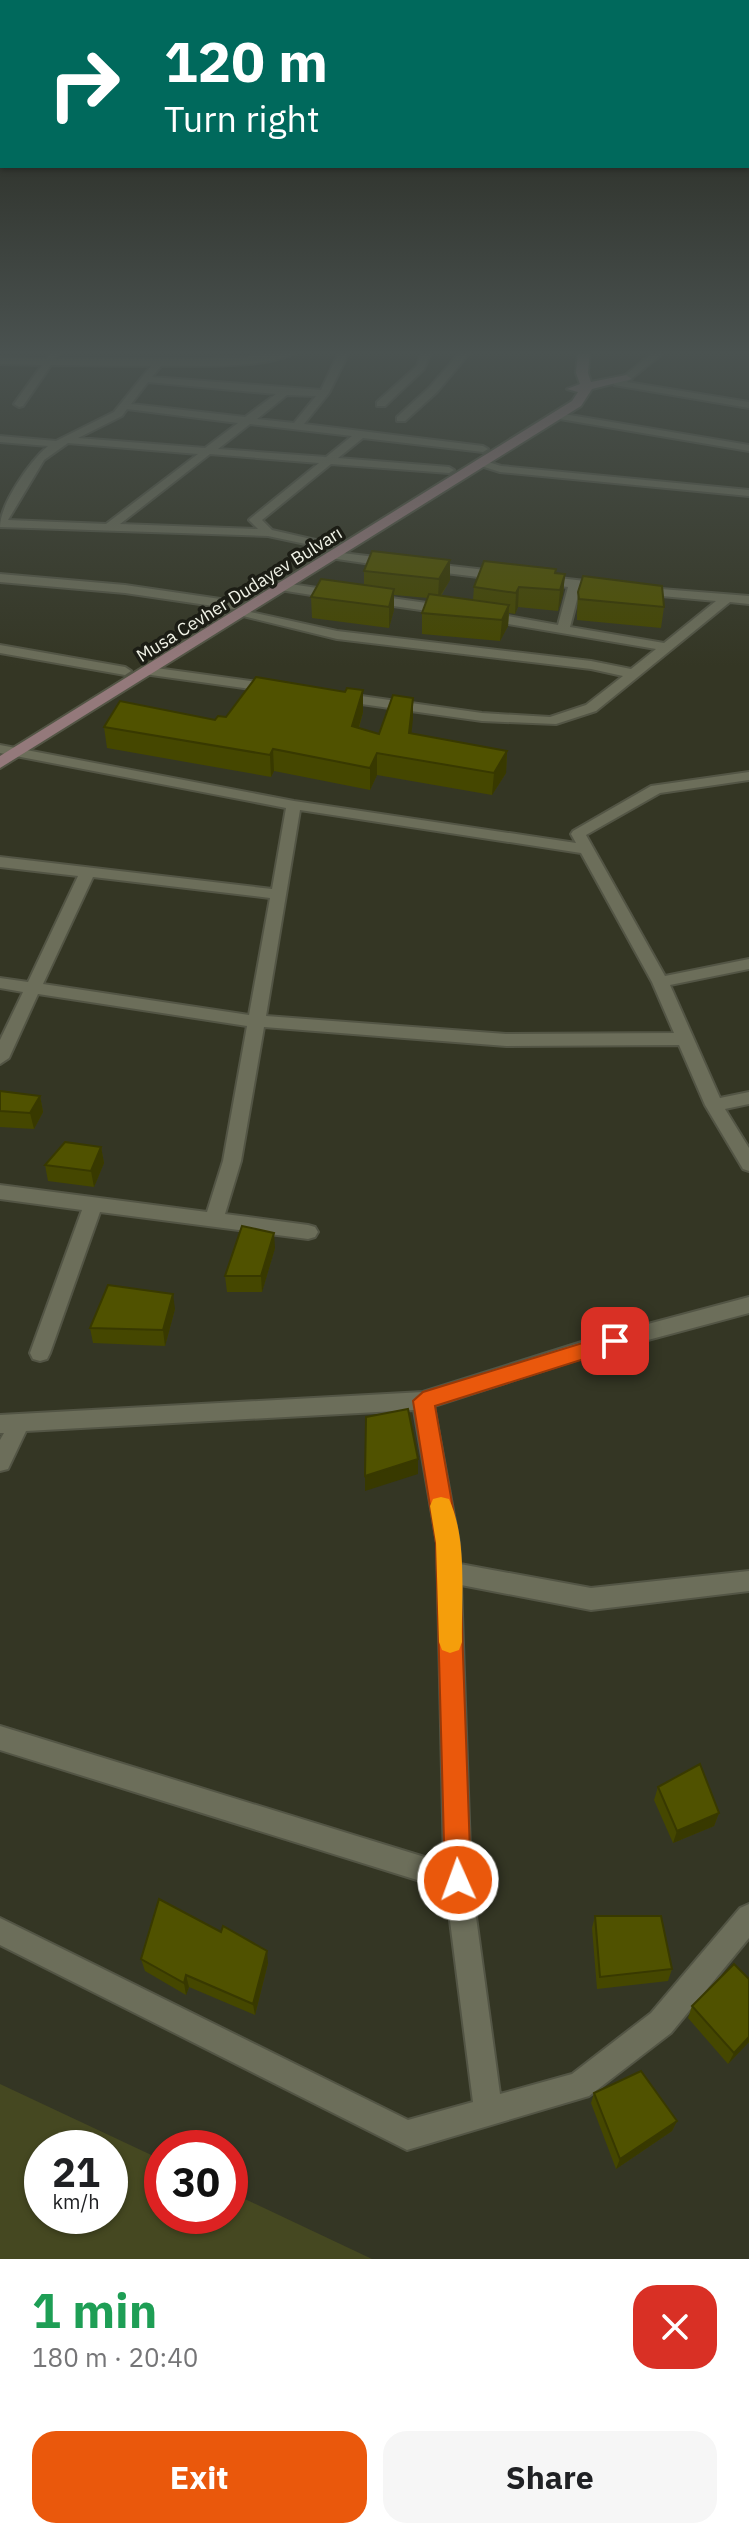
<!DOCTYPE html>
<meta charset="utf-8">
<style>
:root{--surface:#fff;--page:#f6f6f6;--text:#202124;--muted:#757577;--accent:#ea580c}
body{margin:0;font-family:"IBM Plex Sans",sans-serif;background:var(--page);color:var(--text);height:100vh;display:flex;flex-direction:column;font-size:30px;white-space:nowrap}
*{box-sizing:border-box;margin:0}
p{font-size:26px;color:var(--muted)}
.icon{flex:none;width:44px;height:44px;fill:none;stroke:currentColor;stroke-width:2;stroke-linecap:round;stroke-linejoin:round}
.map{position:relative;height:2259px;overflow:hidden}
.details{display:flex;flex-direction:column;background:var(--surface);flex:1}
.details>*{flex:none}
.top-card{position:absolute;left:0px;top:0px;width:750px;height:168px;box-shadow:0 2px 6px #0004;background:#00695c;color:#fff;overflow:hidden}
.speed{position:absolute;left:24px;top:2130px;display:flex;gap:16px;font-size:40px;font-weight:700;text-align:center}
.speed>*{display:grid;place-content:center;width:104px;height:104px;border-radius:50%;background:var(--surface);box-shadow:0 2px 6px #0004;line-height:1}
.speed small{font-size:20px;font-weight:400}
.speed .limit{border:12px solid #d22;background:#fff;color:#111}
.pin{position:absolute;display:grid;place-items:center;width:68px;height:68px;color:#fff;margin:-34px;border-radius:16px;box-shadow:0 4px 12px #0006}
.me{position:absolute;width:88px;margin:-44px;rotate:358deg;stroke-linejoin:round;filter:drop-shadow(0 0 6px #0008)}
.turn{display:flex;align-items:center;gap:28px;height:168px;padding:0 32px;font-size:36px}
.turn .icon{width:104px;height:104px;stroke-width:2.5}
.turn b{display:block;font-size:56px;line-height:68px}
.round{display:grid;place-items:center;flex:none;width:84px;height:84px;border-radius:24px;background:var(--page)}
.headline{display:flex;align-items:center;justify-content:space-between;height:136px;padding:0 32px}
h1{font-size:48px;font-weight:800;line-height:60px;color:#1e9e55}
.cta{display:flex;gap:16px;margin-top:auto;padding:16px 32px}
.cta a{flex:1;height:92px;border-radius:24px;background:var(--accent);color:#fff;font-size:32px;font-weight:800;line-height:92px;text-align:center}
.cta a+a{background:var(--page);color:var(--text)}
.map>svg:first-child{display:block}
.green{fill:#454821;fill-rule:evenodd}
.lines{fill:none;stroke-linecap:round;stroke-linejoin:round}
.minor-casing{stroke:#535545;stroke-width:4}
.secondary-casing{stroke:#535545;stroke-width:4}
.minor{fill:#6c6e5a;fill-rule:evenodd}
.secondary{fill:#94797b;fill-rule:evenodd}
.wall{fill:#454700}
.shaded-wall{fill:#383900}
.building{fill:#505200;stroke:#383900;stroke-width:2}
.route{fill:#ea580c;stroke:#983908;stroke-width:2}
.slow{fill:#f59e0b}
.labels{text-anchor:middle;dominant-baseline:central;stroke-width:7;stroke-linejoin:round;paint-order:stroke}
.far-street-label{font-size:18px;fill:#f1f3e7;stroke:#1c1d15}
</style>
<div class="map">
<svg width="749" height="2259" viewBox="0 0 749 2259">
<rect width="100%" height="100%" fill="#343624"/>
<path class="green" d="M 0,2084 L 162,2160 L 162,2216 L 230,2216 L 230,2192 L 372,2259 L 0,2259 ZM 42,2148 L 110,2148 L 110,2216 L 42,2216 Z"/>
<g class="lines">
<g class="minor-casing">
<g id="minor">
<path d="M 286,350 L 301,350 C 268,370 199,365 161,366 L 152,377 L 321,390 L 340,350 L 350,350 L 329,393 L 304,424 L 483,446 L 488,449 L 483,452 L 363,438 L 338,458 L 449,467 L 454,470 L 449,473 L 331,464 L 262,520 L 272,530 L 333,544 L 335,546 L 329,549 L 268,536 L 0,527 C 0,504 30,461 48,446 L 0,442 L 0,436 L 56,441 L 114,412 L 151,366 L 51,365 L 23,406 L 19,407 L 14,404 L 42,365 L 0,364 L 0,358 L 46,359 L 54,351 L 59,354 L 55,359 L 204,359 L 247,357 ZM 148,382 L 276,394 L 245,417 L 131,404 ZM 287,395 L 316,396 L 294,423 L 257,419 ZM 127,409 L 238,423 L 205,448 L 78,438 L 122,416 ZM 250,424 L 352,436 L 326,457 L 218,449 ZM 68,443 L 198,454 L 106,524 L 8,520 L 44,460 ZM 210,454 L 319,463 L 251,518 L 249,520 L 258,529 L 120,524 Z"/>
<polygon points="422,350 432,350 424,369 385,406 377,406 377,402 417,366"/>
<polygon points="462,350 472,350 437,392 405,421 397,421 397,417 429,388"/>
<polygon points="656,350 667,350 627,382 749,402 749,408 614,385 614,381 622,381 623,377"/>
<polygon points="558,413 749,445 749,451 554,418 554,414"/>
<polygon points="482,460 501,466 749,490 749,496 500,472 478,465 477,463"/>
<polygon points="334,552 392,559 398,563 392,567 330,558 328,556"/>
<polygon points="425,563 503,572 509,576 503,580 421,570 419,567"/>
<polygon points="0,574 125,585 234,601 240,605 234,609 125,593 0,582"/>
<polygon points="541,576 603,583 609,587 603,591 580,588 570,627 664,643 716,601 640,594 634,590 636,587 749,596 749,604 730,602 596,711 556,724 482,721 340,701 333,697 340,693 482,713 550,717 586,705 623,676 591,669 337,639 235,614 241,610 337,631 591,661 631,669 656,649 485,620 479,616 485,612 558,625 568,587 537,583 535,580"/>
<polygon points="284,583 337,591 343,595 337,599 280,590 280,584"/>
<polygon points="370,595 448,606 454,610 448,614 366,602 364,599"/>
<polygon points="0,645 125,667 131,671 125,675 0,653"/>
<polygon points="149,667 272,684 279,688 272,692 144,674 143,671"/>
<path d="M 0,745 L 294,801 L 576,843 L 571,834 L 573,831 L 651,786 L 749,772 L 749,780 L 660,793 L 586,835 L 665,976 L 749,959 L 749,969 L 670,985 L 720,1098 L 749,1092 L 749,1104 L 725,1109 L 749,1148 L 749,1171 L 743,1169 L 705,1105 L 679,1045 L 506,1046 L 264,1027 L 241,1161 L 225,1214 L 308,1225 L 315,1227 L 318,1232 L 315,1237 L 308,1239 L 100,1212 L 50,1353 L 47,1359 L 40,1361 L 33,1359 L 30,1353 L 82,1210 L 0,1199 L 0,1185 L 207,1212 L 223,1161 L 247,1026 L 38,994 L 9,1058 L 0,1064 L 0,1040 L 23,992 L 0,988 L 0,978 L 28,982 L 78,876 L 0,867 L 0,857 L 272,889 L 286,808 L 0,753 ZM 300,810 L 581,853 L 652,982 L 674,1033 L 506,1034 L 266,1016 ZM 93,877 L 270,898 L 249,1015 L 43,984 Z"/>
<polygon points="749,1297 749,1313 588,1356 434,1406 459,1543 460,1564 591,1588 749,1571 749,1591 591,1610 461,1585 471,1880 500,2094 572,2074 651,2013 740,1908 749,1904 749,1938 671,2033 589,2096 407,2150 0,1945 0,1918 408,2120 473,2102 446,1889 0,1750 0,1726 444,1863 437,1543 414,1410 26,1431 8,1469 0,1471 0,1440 4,1433 0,1433 0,1415 423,1392 588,1340"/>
</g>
</g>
<g class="secondary-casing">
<polygon id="secondary" points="578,350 590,350 588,373 591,382 626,375 632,379 592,389 581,406 0,768 0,756 572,401 578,392 567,389 580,384 576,373"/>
</g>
<use href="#minor" class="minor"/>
<use href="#secondary" class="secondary"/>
</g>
<g class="wall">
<polygon points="450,560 450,580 441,596 473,600 474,587 556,573 565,574 563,594 558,611 518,607 515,614 509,613 508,626 500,641 422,634 422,613 428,598 394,595 394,610 389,628 312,618 311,597 364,585 364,571"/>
<polygon points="578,592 664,607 661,628 577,620 577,613"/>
<polygon points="363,690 363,712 359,728 379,734 413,698 411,734 507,751 506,773 492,795 377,775 370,790 274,771 271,777 107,748 104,727 215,720 345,692"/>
<polygon points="0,1091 40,1096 43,1112 34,1129 0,1127"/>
<polygon points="101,1147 104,1163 94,1187 48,1181 45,1165"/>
<polygon points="275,1248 262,1292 227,1292 225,1276"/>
<polygon points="175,1309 165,1346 93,1343 90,1328"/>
<polygon points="658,1787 719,1813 714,1826 673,1843 654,1800"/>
<polygon points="595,1916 672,1969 668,1981 597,1989 592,1928"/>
<polygon points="141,1959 268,1963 255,2015 189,1987 186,1995 145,1971"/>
<polygon points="749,1979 749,2042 728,2064 688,2018 692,2006"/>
<polygon points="594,2093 677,2121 672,2131 616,2169 591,2103"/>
</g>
<g class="shaded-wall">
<polygon points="450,560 450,580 438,599 439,579"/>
<polygon points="565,574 563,594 558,611 560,590"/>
<polygon points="519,587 518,607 515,614 516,593"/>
<polygon points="394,589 394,610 389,628 389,607"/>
<polygon points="509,605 508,626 500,641 502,620"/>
<polygon points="363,690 363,712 353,747 352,726"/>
<polygon points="413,698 413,719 409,755 409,733"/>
<polygon points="273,749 274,771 271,777 270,755"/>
<polygon points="507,751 506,773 492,795 494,773"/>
<polygon points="377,753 377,775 370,790 370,768"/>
<polygon points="40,1096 43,1112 34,1129 30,1113"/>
<polygon points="101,1147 104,1163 94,1187 91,1171"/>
<polygon points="274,1233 275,1248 262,1292 261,1276"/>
<polygon points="173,1294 175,1309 165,1346 163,1330"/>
<polygon points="418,1459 418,1474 365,1491 365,1476"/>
<polygon points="719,1813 714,1826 673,1843 677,1831"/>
<polygon points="267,1951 268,1963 255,2015 253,2004"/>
<polygon points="186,1975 189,1987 186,1995 184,1983"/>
<polygon points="749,2037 749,2042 728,2064 734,2053"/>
<polygon points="677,2121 672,2131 616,2169 620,2159"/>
</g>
<g class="building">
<polygon points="372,551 450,560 439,579 364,571"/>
<polygon points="484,561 556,569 555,573 565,574 560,590 519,587 516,593 474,587"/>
<polygon points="583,576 662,586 664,607 579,599 578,592"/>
<polygon points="321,579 394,589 389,607 311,597"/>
<polygon points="429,594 509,605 502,620 422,613"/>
<polygon points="256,677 345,692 347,688 363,690 352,726 379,734 393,695 413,698 409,733 507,751 494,773 377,753 370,768 273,749 270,755 104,727 120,701 215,720 218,716 226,717"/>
<polygon points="0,1091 40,1096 30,1113 0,1111"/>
<polygon points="65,1142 101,1147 91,1171 45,1165"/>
<polygon points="242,1226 274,1233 261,1276 225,1276"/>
<polygon points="108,1285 173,1294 163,1330 90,1328"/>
<polygon points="408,1409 418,1459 365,1476 366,1417"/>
<polygon points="700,1764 719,1813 677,1831 658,1787"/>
<polygon points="159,1899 221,1932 223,1926 267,1951 253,2004 186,1975 184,1983 141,1959"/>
<polygon points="595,1916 661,1916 672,1969 600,1977"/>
<polygon points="734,1964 749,1979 749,2037 734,2053 692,2006"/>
<polygon points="641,2071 677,2121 620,2159 594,2093"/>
</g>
<linearGradient id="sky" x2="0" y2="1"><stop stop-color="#1d1e14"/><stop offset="0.53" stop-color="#4a5250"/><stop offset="1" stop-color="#4a5250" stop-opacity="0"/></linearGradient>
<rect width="749" height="666" fill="url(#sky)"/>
<polygon class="route" points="615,1333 622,1335 625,1341 622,1347 435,1406 459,1543 471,1880 467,1890 458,1893 449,1890 445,1880 436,1543 413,1401 423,1392"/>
<path class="slow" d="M 441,1497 L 449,1499 C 468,1540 461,1599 462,1642 L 459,1650 L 450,1653 L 442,1650 L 439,1642 L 436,1543 L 430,1506 L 433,1499 Z"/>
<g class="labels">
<g class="far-street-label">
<text transform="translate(239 594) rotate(-32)">Musa Cevher Dudayev Bulvarı</text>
</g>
</g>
</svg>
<div class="speed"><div>21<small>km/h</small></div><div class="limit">30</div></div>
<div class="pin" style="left:615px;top:1341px;background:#d93025"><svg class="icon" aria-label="arrive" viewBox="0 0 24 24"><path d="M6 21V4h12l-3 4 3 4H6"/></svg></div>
<svg class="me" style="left:458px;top:1880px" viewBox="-20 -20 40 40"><circle r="17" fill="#ea580c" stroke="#fff" stroke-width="3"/><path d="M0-11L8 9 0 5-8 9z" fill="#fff"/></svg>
<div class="top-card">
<div class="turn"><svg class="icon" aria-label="right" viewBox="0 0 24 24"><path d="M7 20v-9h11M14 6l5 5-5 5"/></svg><div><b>120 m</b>Turn right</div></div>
</div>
</div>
<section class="details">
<div class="headline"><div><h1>1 min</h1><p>180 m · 20:40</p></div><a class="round" style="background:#d93025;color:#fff"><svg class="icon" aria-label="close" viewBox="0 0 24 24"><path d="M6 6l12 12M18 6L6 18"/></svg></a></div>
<div class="cta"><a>Exit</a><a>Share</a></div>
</section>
